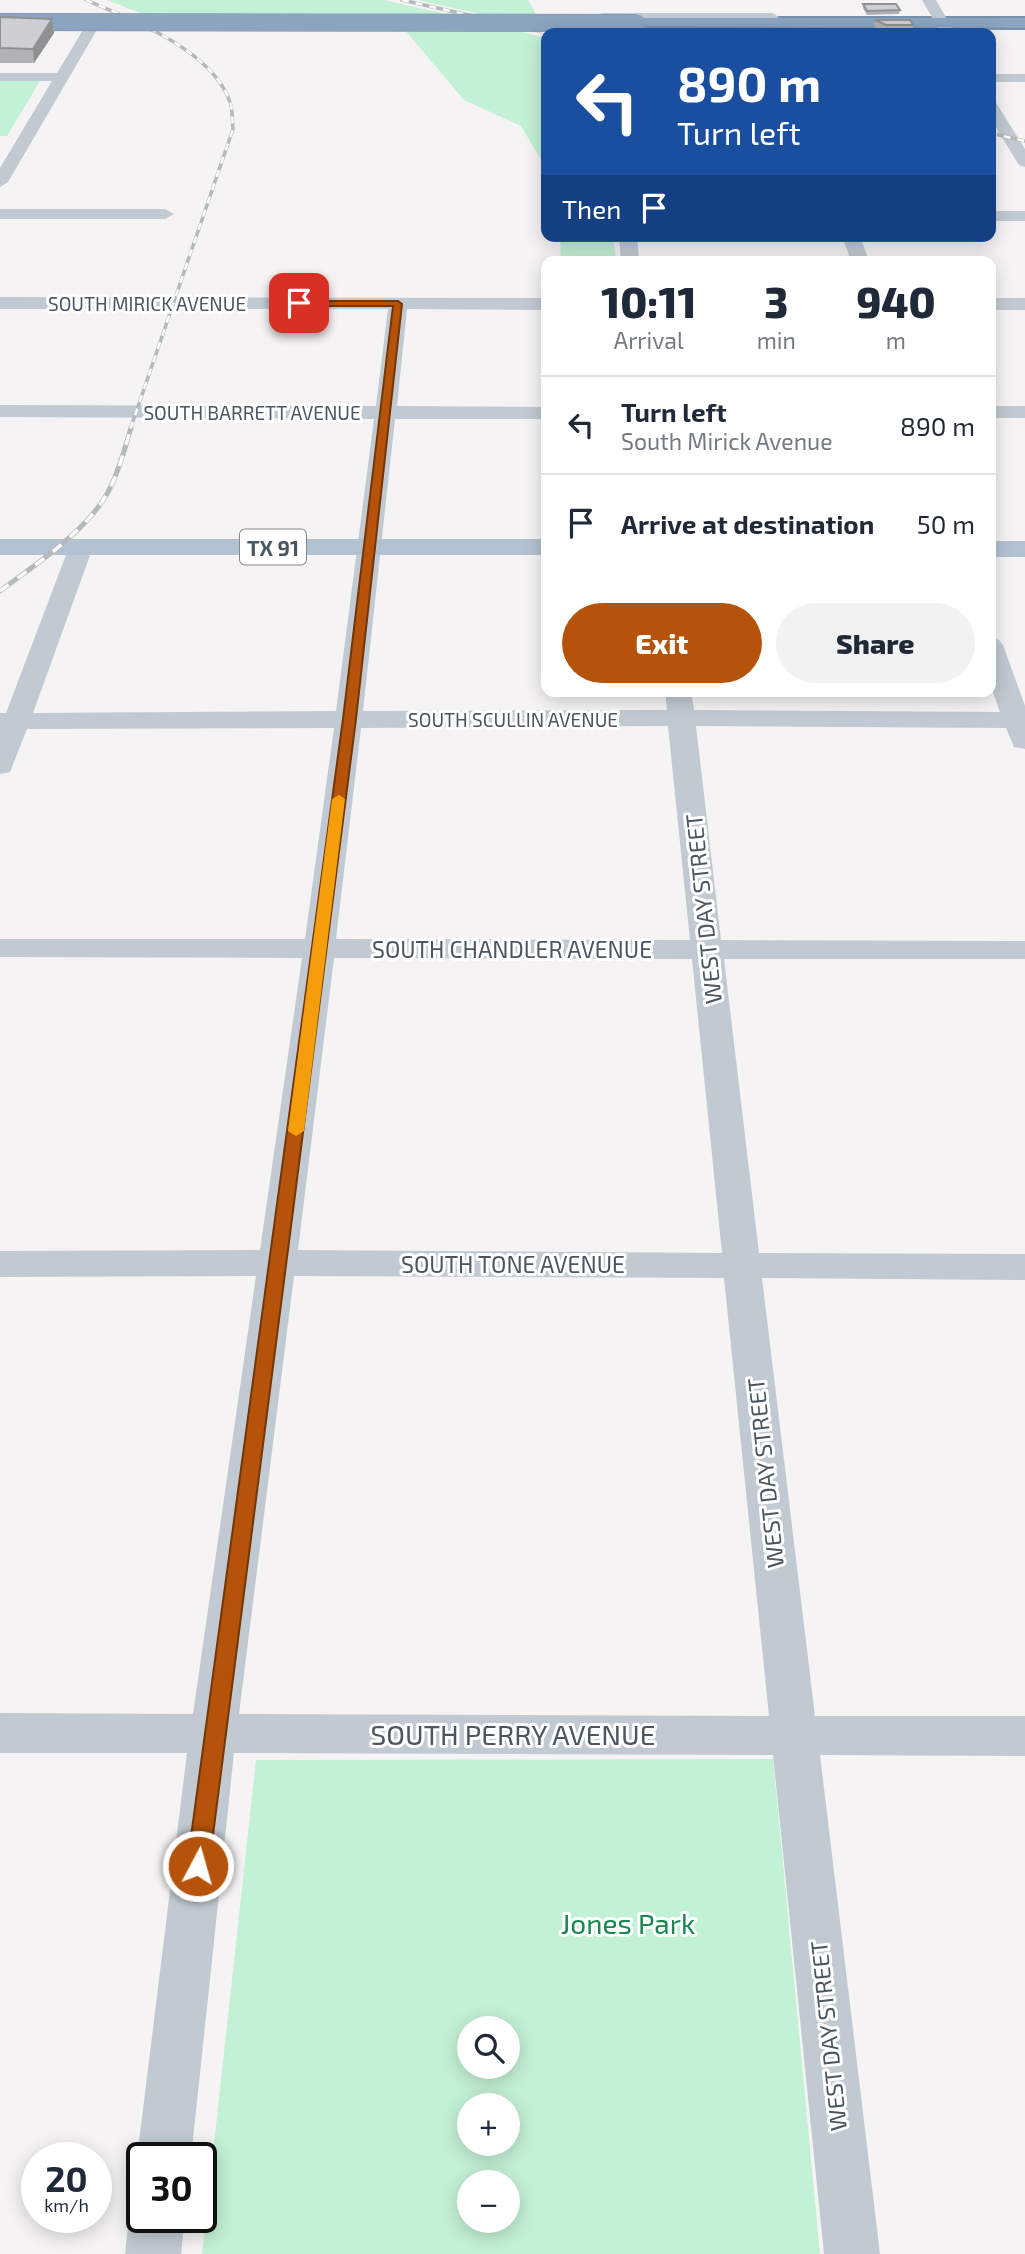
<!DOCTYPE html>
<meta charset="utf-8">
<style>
:root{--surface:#fff;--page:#f2f2f3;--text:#1f2937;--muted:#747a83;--line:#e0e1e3;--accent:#b45309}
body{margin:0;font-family:"Exo 2",sans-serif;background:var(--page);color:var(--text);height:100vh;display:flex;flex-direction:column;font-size:26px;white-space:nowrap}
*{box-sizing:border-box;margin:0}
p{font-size:23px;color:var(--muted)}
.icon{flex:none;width:38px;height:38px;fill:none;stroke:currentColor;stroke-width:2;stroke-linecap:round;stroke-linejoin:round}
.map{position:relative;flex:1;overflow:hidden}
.panel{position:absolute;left:541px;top:256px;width:455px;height:441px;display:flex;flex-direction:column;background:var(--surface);border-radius:14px;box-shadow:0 4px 18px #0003}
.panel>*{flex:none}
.banner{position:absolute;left:541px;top:28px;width:455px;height:214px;border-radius:14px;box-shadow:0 4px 18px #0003;background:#1a4fa0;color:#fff;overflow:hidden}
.fabs{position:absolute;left:457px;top:2016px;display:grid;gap:14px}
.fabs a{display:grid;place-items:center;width:63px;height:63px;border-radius:50%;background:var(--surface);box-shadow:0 4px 18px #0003;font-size:35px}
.speed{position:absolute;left:21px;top:2142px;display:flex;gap:14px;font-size:35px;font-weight:700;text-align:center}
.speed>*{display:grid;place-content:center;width:91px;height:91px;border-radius:50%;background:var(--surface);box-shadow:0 4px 18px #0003;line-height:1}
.speed small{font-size:18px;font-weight:400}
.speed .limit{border:4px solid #111;border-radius:10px;background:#fff;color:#111}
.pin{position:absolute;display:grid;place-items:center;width:60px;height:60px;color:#fff;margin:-30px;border-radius:14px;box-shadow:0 4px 10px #0006}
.me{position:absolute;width:77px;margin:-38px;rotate:6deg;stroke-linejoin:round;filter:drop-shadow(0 0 5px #0008)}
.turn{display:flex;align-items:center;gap:24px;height:147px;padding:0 21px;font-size:32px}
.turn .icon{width:91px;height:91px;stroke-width:2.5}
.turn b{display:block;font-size:49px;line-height:60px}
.then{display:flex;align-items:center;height:66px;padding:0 21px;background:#0003;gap:14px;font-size:26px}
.eta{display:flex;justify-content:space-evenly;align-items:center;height:119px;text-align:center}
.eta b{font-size:42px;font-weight:800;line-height:49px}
.cta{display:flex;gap:14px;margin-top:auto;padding:14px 21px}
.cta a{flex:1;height:80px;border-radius:42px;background:var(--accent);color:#fff;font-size:28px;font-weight:800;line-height:80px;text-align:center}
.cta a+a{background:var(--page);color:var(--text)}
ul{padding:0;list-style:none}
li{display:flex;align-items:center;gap:21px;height:98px;padding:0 21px;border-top:2px solid var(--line)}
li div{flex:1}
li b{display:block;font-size:26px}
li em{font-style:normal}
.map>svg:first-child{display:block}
.green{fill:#c3f1d5;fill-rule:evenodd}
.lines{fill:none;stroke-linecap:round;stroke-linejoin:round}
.highway-casing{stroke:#7690ad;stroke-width:4}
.minor{fill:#c1cad2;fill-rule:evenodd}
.major{fill:#b3c2d1;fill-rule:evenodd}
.highway{fill:#8ba5c1;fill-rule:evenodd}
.rail-far1-casing{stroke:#b5b8bd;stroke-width:3.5}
.rail-casing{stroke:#b5b8bd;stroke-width:5}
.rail-far1{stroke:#fff;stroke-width:2.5;stroke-dasharray:7;stroke-linecap:butt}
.rail{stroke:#fff;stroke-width:3.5;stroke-dasharray:11;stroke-linecap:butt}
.highway-bridge-casing{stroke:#7690ad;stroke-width:18;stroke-linecap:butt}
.highway-bridge{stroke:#8ba5c1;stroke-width:17}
.wall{fill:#b0b2b7}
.shaded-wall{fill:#909195}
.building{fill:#cdcfd5;stroke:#909195;stroke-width:2}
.route{fill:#b45309;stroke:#753606;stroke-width:2}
.slow{fill:#f59e0b}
.labels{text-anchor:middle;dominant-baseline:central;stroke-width:6;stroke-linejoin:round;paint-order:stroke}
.far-street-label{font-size:19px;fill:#4a5661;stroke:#fff}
.shield{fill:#fff;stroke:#808990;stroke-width:2}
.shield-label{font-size:21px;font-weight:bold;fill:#4a5661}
.street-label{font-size:23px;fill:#4a5661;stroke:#fff}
.near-street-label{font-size:28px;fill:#4a5661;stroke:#fff}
.near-park-label{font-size:28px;fill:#17864f;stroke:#fff}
</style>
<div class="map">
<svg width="1025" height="2254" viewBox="0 0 1025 2254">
<rect width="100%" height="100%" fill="#f5f3f3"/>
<g class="green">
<polygon points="107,0 384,0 450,15 143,14"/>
<polygon points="418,0 528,0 537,16 488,16"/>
<polygon points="498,26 546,38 546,168 521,126 464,100 404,29"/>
<polygon points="0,81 40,81 7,136 0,136"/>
<polygon points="560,236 613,236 616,261 561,261"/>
<path d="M 773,1759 L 820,2254 L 202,2254 L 256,1760 ZM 508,2028 L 508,2067 L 469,2067 L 469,2028 ZM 508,2105 L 508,2144 L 469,2144 L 469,2105 ZM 508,2182 L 508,2221 L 469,2221 L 469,2182 Z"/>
</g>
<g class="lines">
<g class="highway-casing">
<polygon id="highway" points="637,18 1025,18 1025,28 632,26 629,23 632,20"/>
</g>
<g class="minor">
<polygon points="922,0 936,0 955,33 941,33"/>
<polygon points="603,13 772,13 779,17 772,21 598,20 598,14"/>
<polygon points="91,24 98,28 8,182 0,187 0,168 52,81 0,81 0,73 57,73 86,25"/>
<rect x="990" y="74" width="35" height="8"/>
<polygon points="990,100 995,101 1025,149 1025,167 1019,165 990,118"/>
<polygon points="0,209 165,209 174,214 165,219 0,219"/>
<rect x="990" y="211" width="35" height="10"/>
<polygon points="619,236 637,236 639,261 621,261"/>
<polygon points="842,236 860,236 869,261 851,261"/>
<path d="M 0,297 L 546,298 L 546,310 L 407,309 L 397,406 L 546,407 L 546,419 L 395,419 L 363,711 L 667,710 L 665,691 L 691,691 L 694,710 L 1000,712 L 990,684 L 990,637 L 999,640 L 1003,645 L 1025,706 L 1025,749 L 1014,747 L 1006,728 L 696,726 L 721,940 L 1025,941 L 1025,959 L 724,959 L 759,1253 L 1025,1254 L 1025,1280 L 762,1278 L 815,1716 L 1025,1716 L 1025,1756 L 820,1755 L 880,2254 L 824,2254 L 773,1755 L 234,1753 L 191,2158 L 142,2158 L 142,2170 L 137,2158 L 187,1753 L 0,1753 L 0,1713 L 193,1714 L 256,1276 L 0,1277 L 0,1251 L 260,1250 L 302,958 L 0,957 L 0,939 L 305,939 L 334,728 L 27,729 L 10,772 L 0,774 L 0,713 L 6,713 L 69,547 L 73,542 L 89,542 L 93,547 L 33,713 L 336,711 L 374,419 L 0,417 L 0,405 L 376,406 L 388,309 L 0,309 ZM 668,726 L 690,940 L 336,939 L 361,728 ZM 334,958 L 692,959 L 722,1253 L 298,1250 ZM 294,1276 L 724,1278 L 769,1716 L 239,1714 Z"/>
<rect x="990" y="298" width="35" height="12"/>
<rect x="990" y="406" width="35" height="12"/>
<polygon points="142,2195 142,2217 185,2217 181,2254 125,2254 129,2217 137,2197"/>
</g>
<g class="major">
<rect x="0" y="539" width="546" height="16"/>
<rect x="990" y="541" width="35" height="16"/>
</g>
<use href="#highway" class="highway"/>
<g class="rail-far1-casing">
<g id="rail-far1">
<path d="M 86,0 C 132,19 213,51 230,102 C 233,110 232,120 233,129 L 130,430"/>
<polyline points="402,0 548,33"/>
<polyline points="990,133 1025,141"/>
</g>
</g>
<g class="rail-casing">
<path id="rail" d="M 0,591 C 36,564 92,528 111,486 C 120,468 125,447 131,428"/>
</g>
<use href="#rail-far1" class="rail-far1"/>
<use href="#rail" class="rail"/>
<g class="highway-bridge-casing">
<polyline id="highway-bridge" points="0,22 637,23"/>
</g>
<use href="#highway-bridge" class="highway-bridge"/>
</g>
<g class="wall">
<polygon points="863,4 900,10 899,14 867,15 863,8"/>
<polygon points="0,17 52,19 54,33 34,63 0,63"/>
<polygon points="875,20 913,25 913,33 881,33 874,30"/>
</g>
<polygon class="shaded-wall" points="52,19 54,33 34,63 33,49"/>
<g class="building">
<polygon points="863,4 896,4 900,10 867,11"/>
<polygon points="0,17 52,19 33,49 0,48"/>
<polygon points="875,20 910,20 913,25 886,25"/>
</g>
<polygon class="route" points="398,301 402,304 356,719 209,1866 206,1873 198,1876 190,1873 187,1866 343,719 393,306 299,306 294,303 299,301"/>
<polygon class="slow" points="339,795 345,799 304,1131 296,1136 288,1131 332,799"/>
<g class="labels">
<g class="far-street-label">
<text x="147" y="303">SOUTH MIRICK AVENUE</text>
<text x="252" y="412">SOUTH BARRETT AVENUE</text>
<text x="513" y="719">SOUTH SCULLIN AVENUE</text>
</g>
<rect class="shield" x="240" y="529.5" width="66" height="35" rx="5"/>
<g class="shield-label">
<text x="273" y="547">TX 91</text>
</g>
<g class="street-label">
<text transform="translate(703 909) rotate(-96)">WEST DAY STREET</text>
<text x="512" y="949">SOUTH CHANDLER AVENUE</text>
<text x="513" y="1264">SOUTH TONE AVENUE</text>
<text transform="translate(765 1473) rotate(-96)">WEST DAY STREET</text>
<text transform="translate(828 2036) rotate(-96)">WEST DAY STREET</text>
</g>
<g class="near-street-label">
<text x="513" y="1734">SOUTH PERRY AVENUE</text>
</g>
<g class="near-park-label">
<text x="628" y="1923">Jones Park</text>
</g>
</g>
</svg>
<div class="fabs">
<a><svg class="icon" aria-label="search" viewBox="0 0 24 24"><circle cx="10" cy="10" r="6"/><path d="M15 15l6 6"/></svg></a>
<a>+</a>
<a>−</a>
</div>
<div class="speed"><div>20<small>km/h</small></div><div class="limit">30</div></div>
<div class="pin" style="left:299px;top:303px;background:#d93025"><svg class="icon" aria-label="arrive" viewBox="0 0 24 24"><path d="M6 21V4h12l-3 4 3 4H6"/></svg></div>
<svg class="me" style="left:198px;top:1866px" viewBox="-20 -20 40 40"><circle r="17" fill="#b45309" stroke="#fff" stroke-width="3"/><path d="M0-11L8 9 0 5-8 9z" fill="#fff"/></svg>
<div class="banner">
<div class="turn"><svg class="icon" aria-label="left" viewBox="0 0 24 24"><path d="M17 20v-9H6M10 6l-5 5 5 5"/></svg><div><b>890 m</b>Turn left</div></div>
<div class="then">Then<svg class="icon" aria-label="arrive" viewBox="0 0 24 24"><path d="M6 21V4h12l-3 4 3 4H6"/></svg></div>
</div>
<section class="panel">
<div class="eta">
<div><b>10:11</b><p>Arrival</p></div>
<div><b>3</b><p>min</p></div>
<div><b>940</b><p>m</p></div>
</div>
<ul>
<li><svg class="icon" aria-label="left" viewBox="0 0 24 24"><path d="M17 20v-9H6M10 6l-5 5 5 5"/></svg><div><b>Turn left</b><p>South Mirick Avenue</p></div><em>890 m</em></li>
<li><svg class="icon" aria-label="arrive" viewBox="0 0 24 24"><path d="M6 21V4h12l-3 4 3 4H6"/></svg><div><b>Arrive at destination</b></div><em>50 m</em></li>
</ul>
<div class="cta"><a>Exit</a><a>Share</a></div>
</section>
</div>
